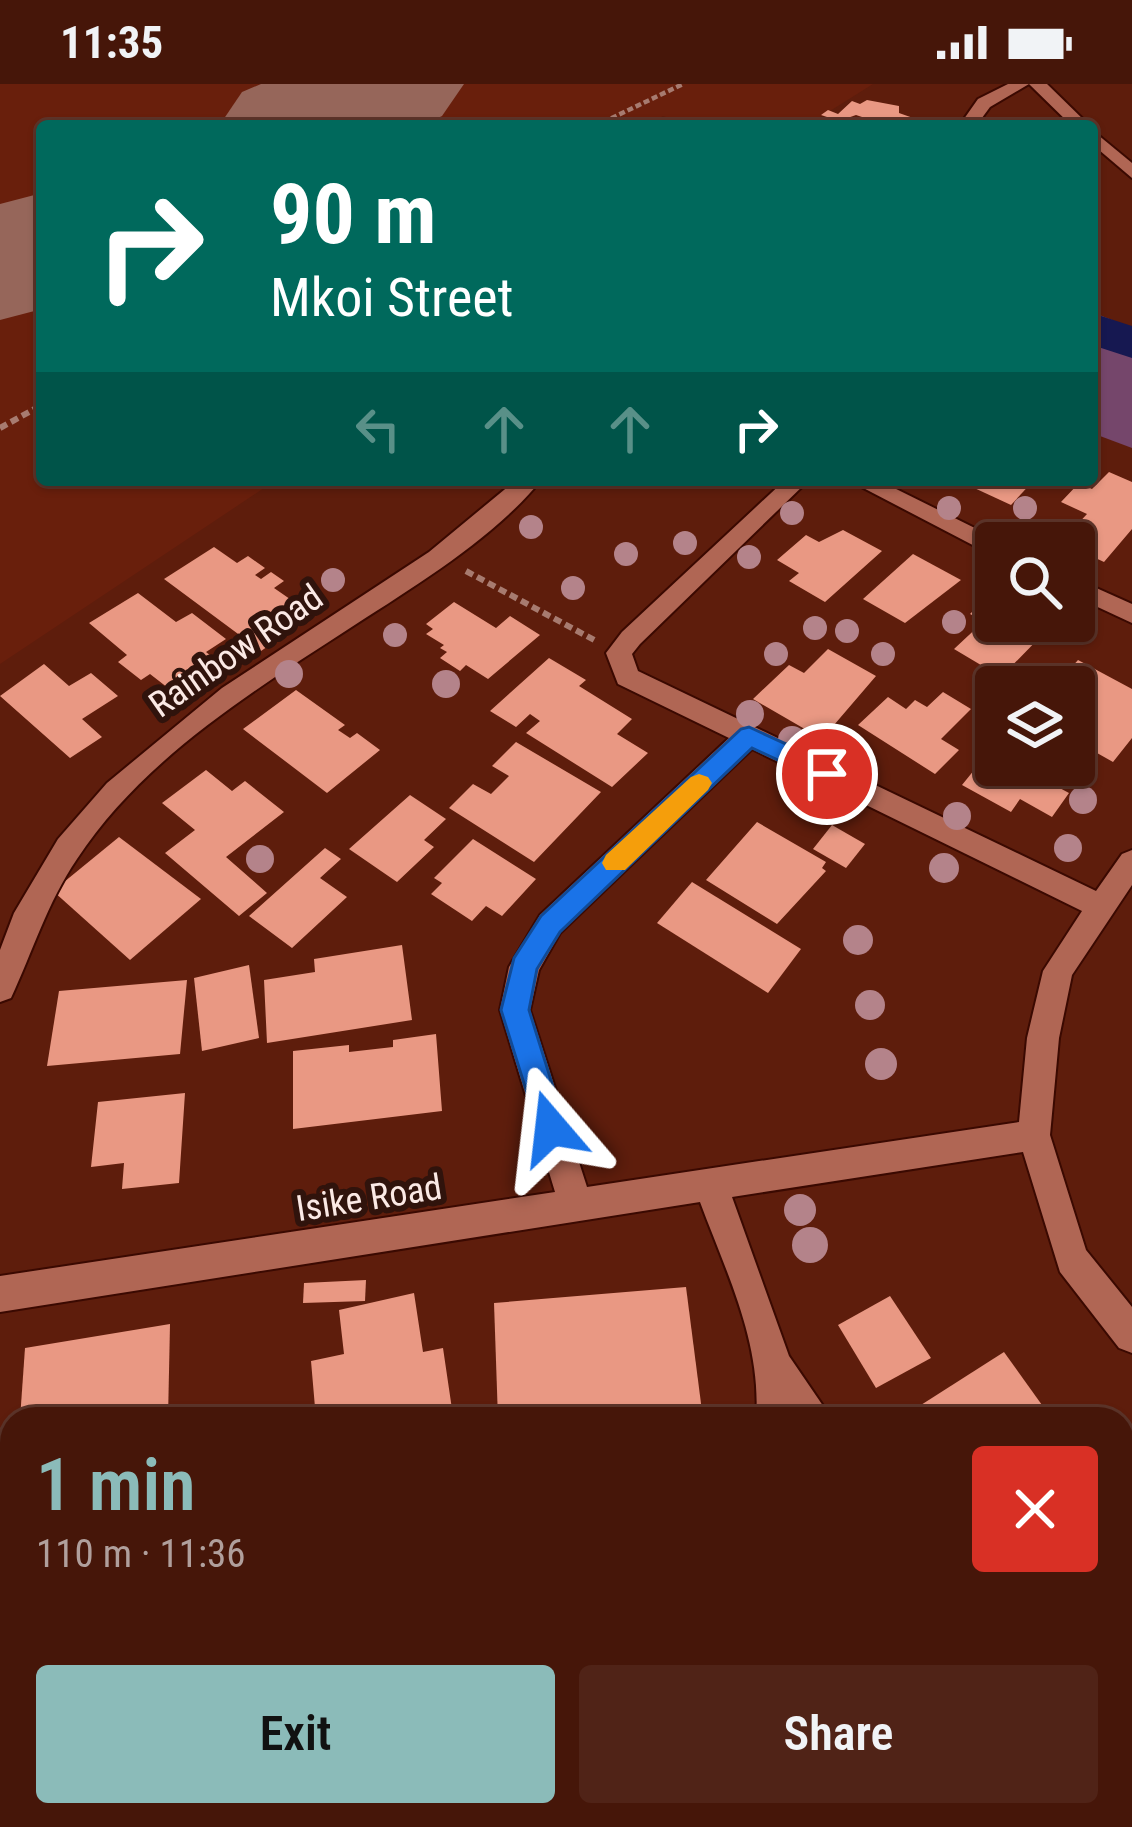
<!DOCTYPE html>
<meta charset="utf-8">
<style>
:root{--surface:#461609;--page:#502317;--text:#f1f3f6;--muted:#b09f9c;--line:#5e352a;--accent:#8bbbb9}
body{margin:0;font-family:"Roboto Condensed",sans-serif;background:var(--page);color:var(--text);height:100vh;display:flex;flex-direction:column;font-size:45px;white-space:nowrap}
*{box-sizing:border-box;margin:0}
p{font-size:39px;color:var(--muted)}
.icon{flex:none;width:66px;height:66px;fill:none;stroke:currentColor;stroke-width:2;stroke-linecap:round;stroke-linejoin:round}
.map{position:relative;flex:1;overflow:hidden}
.drawer{position:absolute;left:0px;top:1323px;width:1134px;height:420px;display:flex;flex-direction:column;background:var(--surface);border-radius:36px 36px 0 0;box-shadow:0 3px 9px #0004,0 0 0 3px var(--line)}
.drawer>*{flex:none}
.hud{position:absolute;left:36px;top:36px;width:1062px;height:366px;border-radius:12px;box-shadow:0 3px 9px #0004,0 0 0 3px var(--line);background:#00695c;color:#fff;overflow:hidden}
.fabs{position:absolute;left:975px;top:438px;display:grid;gap:24px}
.fabs a{display:grid;place-items:center;width:120px;height:120px;border-radius:12px;background:var(--surface);box-shadow:0 3px 9px #0004,0 0 0 3px var(--line);font-size:60px}
.pin{position:absolute;display:grid;place-items:center;width:102px;height:102px;color:#fff;margin:-51px;border:6px solid #fff;border-radius:50%;box-shadow:0 3px 12px #0007}
.me{position:absolute;width:132px;margin:-66px;rotate:343deg;stroke-linejoin:round;filter:drop-shadow(0 0 9px #0008)}
.turn{display:flex;align-items:center;gap:42px;height:252px;padding:0 36px;font-size:54px}
.turn .icon{width:156px;height:156px;stroke-width:2.5}
.turn b{display:block;font-size:84px;line-height:102px}
.lanes{display:flex;align-items:center;height:114px;padding:0 36px;background:#0003;justify-content:center;gap:60px;direction:ltr}
.lanes .off{opacity:.35}
.round{display:grid;place-items:center;flex:none;width:126px;height:126px;border-radius:12px;background:var(--page)}
.summary{display:flex;align-items:center;justify-content:space-between;height:204px;padding:0 36px}
h1{font-size:72px;font-weight:600;line-height:90px;color:var(--accent)}
.button{display:flex;gap:24px;margin-top:auto;padding:24px 36px}
.button a{flex:1;height:138px;border-radius:12px;background:var(--accent);color:#111;font-size:48px;font-weight:600;line-height:138px;text-align:center}
.button a+a{background:var(--page);color:var(--text)}
.status{display:flex;justify-content:space-between;align-items:center;height:84px;padding:0 60px;background:var(--surface);direction:ltr}
.status svg{height:33px;fill:currentColor}
.map>svg:first-child{display:block}
.built{fill:#691f0c}
.green{fill:#75466b}
.lines{fill:none;stroke-linecap:round;stroke-linejoin:round}
.river{fill:#161851;fill-rule:evenodd}
.runway{fill:#96665a;fill-rule:evenodd}
.building{fill:#e99883}
.minor-casing{stroke:#3a0901;stroke-width:4}
.path-far1{stroke:#a77b70;stroke-width:4.5;stroke-dasharray:6 3;stroke-linecap:butt}
.path{stroke:#a77b70;stroke-width:6;stroke-dasharray:8 4.5;stroke-linecap:butt}
.minor{fill:#b06654;fill-rule:evenodd}
.tree{fill:#b4838a}
.route{fill:#1a73e8;stroke:#114b97;stroke-width:3}
.slow{fill:#f59e0b}
.labels{text-anchor:middle;dominant-baseline:central;stroke-width:12;stroke-linejoin:round;paint-order:stroke}
.street-label{font-size:36px;fill:#fbe9e5;stroke:#30130c}
</style>
<div class="status"><b>11:35</b><svg viewBox="0 0 49 12"><path d="M0 12V9h3v3zM5 12V6h3v6zM10 12V3h3v9zM15 12V0h3v12zM26 1h20v11H26zM47 4h2v5h-2z"/></svg></div>
<div class="map">
<svg width="1132" height="1743" viewBox="0 0 1132 1743">
<rect width="100%" height="100%" fill="#5e1d0c"/>
<polygon class="built" points="0,0 873,0 806,42 690,42 663,32 646,42 42,42 42,396 276,396 0,580"/>
<polygon class="green" points="1092,228 1132,244 1132,364 1092,349"/>
<g class="lines">
<polygon class="river" points="1092,229 1132,242 1132,274 1092,261"/>
<g class="runway">
<polygon points="261,0 464,0 442,32 422,42 219,42 242,8"/>
<polygon points="42,109 42,225 0,236 0,120"/>
</g>
</g>
<g class="building">
<polygon points="867,16 899,22 899,29 916,35 906,42 874,42 857,36 862,33 856,31 839,37 821,31 828,26 838,30 852,17 860,20"/>
<polygon points="1109,388 1132,398 1132,445 1104,478 1074,464 1074,459 1060,459 1087,430 1061,418 1079,399 1092,405"/>
<polygon points="957,396 1034,396 1011,421"/>
<polygon points="843,446 882,467 825,518 789,497 799,489 777,476 806,451 819,458"/>
<polygon points="214,463 237,479 248,472 265,484 255,491 261,495 271,488 284,497 274,504 313,531 261,567 164,495"/>
<polygon points="913,470 961,496 905,539 863,515"/>
<polygon points="138,509 176,538 192,529 226,555 206,568 226,584 181,614 150,590 141,596 118,578 127,571 89,539"/>
<polygon points="986,514 996,520 996,537 1028,537 1046,547 1001,593 954,565 984,537 970,530"/>
<polygon points="454,518 496,544 510,532 540,551 488,595 466,581 460,587 440,574 447,568 440,564 444,561 426,550 433,545 426,540"/>
<polygon points="828,565 876,592 822,655 753,615 789,581 804,589"/>
<polygon points="549,574 586,596 579,602 632,635 617,650 648,669 612,703 526,649 540,637 530,630 516,643 490,627"/>
<polygon points="1078,576 1132,605 1132,654 1113,678 1074,656 1074,603 1054,603"/>
<polygon points="44,580 69,602 91,589 118,612 82,635 102,653 70,674 0,612"/>
<polygon points="296,606 345,641 338,646 350,654 357,649 380,666 327,709 243,645"/>
<polygon points="943,608 971,625 941,655 959,666 935,690 858,641 888,613 906,625 915,616 927,623"/>
<polygon points="516,658 601,708 534,778 449,724 473,700 491,710 509,692 492,682"/>
<polygon points="996,659 996,681 1055,681 1043,695 1069,709 1052,733 1020,715 1011,728 962,701"/>
<polygon points="206,686 232,707 245,697 284,728 226,773 267,809 239,832 165,769 195,746 162,719"/>
<polygon points="410,711 446,735 424,756 434,763 397,798 349,765"/>
<polygon points="757,738 826,778 822,784 826,787 777,840 706,796"/>
<polygon points="832,741 865,760 846,784 813,765"/>
<polygon points="119,753 201,815 130,876 53,807"/>
<polygon points="473,755 536,795 502,832 486,822 472,837 431,810 442,799 434,794"/>
<polygon points="325,764 341,775 320,794 347,813 292,864 249,832"/>
<polygon points="692,798 801,865 768,909 657,839"/>
<polygon points="402,861 412,936 267,959 264,896 315,888 314,875"/>
<polygon points="249,881 259,954 202,967 194,894"/>
<polygon points="187,896 180,970 47,982 59,907"/>
<polygon points="436,950 442,1027 293,1045 293,967 349,961 349,968 393,963 393,956"/>
<polygon points="185,1009 179,1099 122,1105 124,1079 91,1083 98,1018"/>
<polygon points="366,1196 365,1217 303,1219 304,1199"/>
<polygon points="686,1203 703,1335 498,1335 494,1219"/>
<polygon points="414,1209 423,1268 443,1264 453,1332 316,1335 311,1277 344,1270 339,1226"/>
<polygon points="890,1212 931,1274 876,1304 838,1241"/>
<polygon points="170,1240 168,1335 20,1335 25,1264"/>
<polygon points="1004,1268 1052,1335 899,1335"/>
<polygon points="1132,1582 1132,1669 1122,1657 1122,1592"/>
<polygon points="393,1731 436,1731 442,1743 378,1743"/>
<polygon points="512,1731 659,1731 665,1743 518,1743"/>
<polygon points="808,1731 824,1731 829,1743 787,1743"/>
<polygon points="879,1731 1024,1731 1031,1743 886,1743"/>
</g>
<g class="lines">
<g class="minor-casing">
<g id="minor">
<polygon points="1008,0 1047,0 1090,42 1072,42 1029,0 990,23 976,42 959,42 978,15"/>
<polygon points="1092,46 1132,79 1132,94 1092,60"/>
<path d="M 516,396 L 541,396 C 494,455 410,505 347,546 C 250,609 142,676 77,775 C 47,819 33,867 11,914 L 0,918 L 0,866 L 14,829 L 58,755 L 107,699 L 222,604 L 429,468 Z"/>
<path d="M 785,396 L 809,396 L 640,560 L 632,570 L 638,587 L 1096,807 L 1122,770 L 1132,766 L 1132,801 L 1072,891 L 1059,954 L 1050,1051 L 1086,1166 L 1132,1223 L 1132,1269 L 1119,1264 L 1060,1188 L 1023,1068 L 732,1113 L 789,1272 L 832,1335 L 756,1335 C 762,1259 726,1188 700,1118 L 0,1228 L 0,1192 L 555,1108 L 500,926 L 509,883 L 540,831 L 729,654 L 618,600 L 606,569 L 622,548 ZM 752,665 L 1082,827 L 1043,887 L 1027,954 L 1019,1038 L 587,1103 L 530,926 L 539,886 L 560,849 Z"/>
<polygon points="848,396 878,396 1005,459 996,459 996,471 988,469"/>
<polygon points="1074,494 1132,520 1132,539 1074,512"/>
<polygon points="263,1731 317,1731 312,1743 258,1743"/>
<polygon points="1073,1731 1120,1731 1125,1743 1078,1743"/>
</g>
</g>
<polyline class="path-far1" points="595,42 683,0"/>
<g class="path">
<polyline points="0,344 42,321"/>
<polyline points="466,487 596,557"/>
</g>
<use href="#minor" class="minor"/>
</g>
<g class="tree">
<circle cx="949" cy="424" r="12"/>
<circle cx="1025" cy="424" r="12"/>
<circle cx="792" cy="429" r="12"/>
<circle cx="531" cy="443" r="12"/>
<circle cx="685" cy="459" r="12"/>
<circle cx="626" cy="470" r="12"/>
<circle cx="749" cy="473" r="12"/>
<circle cx="333" cy="496" r="12"/>
<circle cx="573" cy="504" r="12"/>
<circle cx="954" cy="538" r="12"/>
<circle cx="815" cy="544" r="12"/>
<circle cx="847" cy="547" r="12"/>
<circle cx="395" cy="551" r="12"/>
<circle cx="776" cy="570" r="12"/>
<circle cx="883" cy="570" r="12"/>
<circle cx="289" cy="590" r="14"/>
<circle cx="446" cy="600" r="14"/>
<circle cx="750" cy="630" r="14"/>
<circle cx="792" cy="656" r="14"/>
<circle cx="824" cy="669" r="14"/>
<circle cx="1083" cy="716" r="14"/>
<circle cx="957" cy="732" r="14"/>
<circle cx="1068" cy="764" r="14"/>
<circle cx="260" cy="775" r="14"/>
<circle cx="944" cy="784" r="15"/>
<circle cx="858" cy="856" r="15"/>
<circle cx="870" cy="921" r="15"/>
<circle cx="881" cy="980" r="16"/>
<circle cx="800" cy="1126" r="16"/>
<circle cx="810" cy="1161" r="18"/>
</g>
<polygon class="route" points="749,643 836,683 839,690 827,699 752,664 560,848 537,885 529,926 566,1044 562,1054 551,1058 541,1054 501,926 514,874 541,832 741,645"/>
<polygon class="slow" points="699,690 708,693 712,699 708,706 625,786 606,786 602,779 606,771 691,693"/>
<g class="labels">
<g class="street-label">
<text transform="translate(236 567) rotate(-35)">Rainbow Road</text>
<text transform="translate(369 1114) rotate(-9)">Isike Road</text>
</g>
</g>
</svg>
<div class="fabs">
<a><svg class="icon" aria-label="search" viewBox="0 0 24 24"><circle cx="10" cy="10" r="6"/><path d="M15 15l6 6"/></svg></a>
<a><svg class="icon" aria-label="layers" viewBox="0 0 24 24"><path d="M12 4l9 5-9 5-9-5zM3 14l9 5 9-5"/></svg></a>
</div>
<div class="pin" style="left:827px;top:690px;background:#d93025"><svg class="icon" aria-label="arrive" viewBox="0 0 24 24"><path d="M6 21V4h12l-3 4 3 4H6"/></svg></div>
<svg class="me" style="left:551px;top:1044px" viewBox="-20 -20 40 40"><path d="M0-17L14 15 0 8-14 15z" fill="#1a73e8" stroke="#fff" stroke-width="4"/></svg>
<div class="hud">
<div class="turn"><svg class="icon" aria-label="right" viewBox="0 0 24 24"><path d="M7 20v-9h11M14 6l5 5-5 5"/></svg><div><b>90 m</b>Mkoi Street</div></div>
<div class="lanes"><svg class="icon off" aria-label="left" viewBox="0 0 24 24"><path d="M17 20v-9H6M10 6l-5 5 5 5"/></svg><svg class="icon off" aria-label="ahead" viewBox="0 0 24 24"><path d="M12 20V5M6 11l6-6 6 6"/></svg><svg class="icon off" aria-label="ahead" viewBox="0 0 24 24"><path d="M12 20V5M6 11l6-6 6 6"/></svg><svg class="icon" aria-label="right" viewBox="0 0 24 24"><path d="M7 20v-9h11M14 6l5 5-5 5"/></svg></div>
</div>
<section class="drawer">
<div class="summary"><div><h1>1 min</h1><p>110 m · 11:36</p></div><a class="round" style="background:#d93025;color:#fff"><svg class="icon" aria-label="close" viewBox="0 0 24 24"><path d="M6 6l12 12M18 6L6 18"/></svg></a></div>
<div class="button"><a>Exit</a><a>Share</a></div>
</section>
</div>
